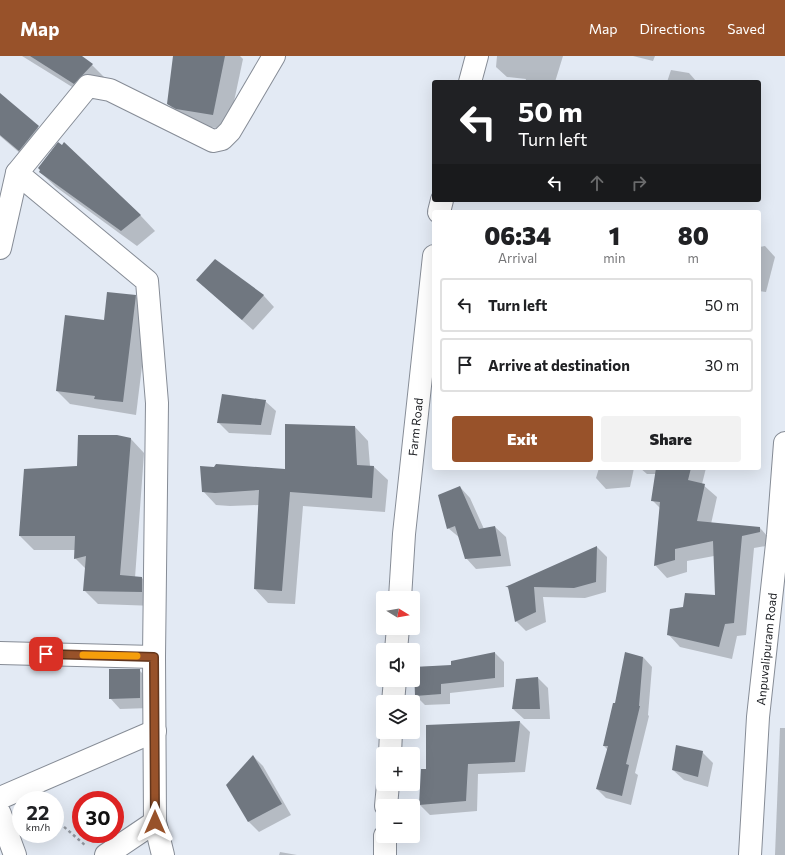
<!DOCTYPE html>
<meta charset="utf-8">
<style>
:root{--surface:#fff;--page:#f2f2f2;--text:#202124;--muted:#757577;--line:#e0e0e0;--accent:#98522a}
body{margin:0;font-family:Commissioner,sans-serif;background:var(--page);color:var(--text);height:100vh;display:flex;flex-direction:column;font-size:15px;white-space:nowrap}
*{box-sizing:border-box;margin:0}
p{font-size:13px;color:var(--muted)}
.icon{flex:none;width:22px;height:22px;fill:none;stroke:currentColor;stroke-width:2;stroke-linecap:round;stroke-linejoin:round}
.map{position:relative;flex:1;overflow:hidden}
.drawer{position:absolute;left:432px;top:154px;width:329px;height:260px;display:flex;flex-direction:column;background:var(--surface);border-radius:4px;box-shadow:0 4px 16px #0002}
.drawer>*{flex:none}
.hud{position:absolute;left:432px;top:24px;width:329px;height:122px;border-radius:4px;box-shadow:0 4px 16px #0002;background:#202124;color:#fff;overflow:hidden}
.needle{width:26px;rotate:101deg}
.fabs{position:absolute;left:376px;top:535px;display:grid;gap:8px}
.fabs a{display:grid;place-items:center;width:44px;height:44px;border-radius:4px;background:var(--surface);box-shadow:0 4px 16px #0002;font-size:20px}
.speed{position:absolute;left:12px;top:735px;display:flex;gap:8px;font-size:20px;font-weight:700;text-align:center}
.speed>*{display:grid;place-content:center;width:52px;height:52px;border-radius:50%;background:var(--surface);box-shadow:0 4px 16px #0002;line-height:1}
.speed small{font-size:10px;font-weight:400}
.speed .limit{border:6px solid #d22;background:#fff;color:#111}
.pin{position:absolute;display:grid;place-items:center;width:34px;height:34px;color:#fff;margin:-17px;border-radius:8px;box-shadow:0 2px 6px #0006}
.me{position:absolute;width:44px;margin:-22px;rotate:0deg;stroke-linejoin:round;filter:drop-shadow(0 0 3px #0008)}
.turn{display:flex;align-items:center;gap:14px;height:84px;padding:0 20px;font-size:18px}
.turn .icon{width:52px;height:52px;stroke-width:2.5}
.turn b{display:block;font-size:28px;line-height:34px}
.lanes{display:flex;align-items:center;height:38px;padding:0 20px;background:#0003;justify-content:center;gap:20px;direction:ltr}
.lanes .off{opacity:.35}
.eta{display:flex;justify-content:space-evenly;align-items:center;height:68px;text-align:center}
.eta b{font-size:24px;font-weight:800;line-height:28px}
.button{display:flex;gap:8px;margin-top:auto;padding:8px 20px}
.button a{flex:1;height:46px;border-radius:4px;background:var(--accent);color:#fff;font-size:16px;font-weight:800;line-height:46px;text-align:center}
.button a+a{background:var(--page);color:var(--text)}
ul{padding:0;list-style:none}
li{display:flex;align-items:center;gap:12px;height:54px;margin:0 8px 6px;padding:0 12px;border:2px solid var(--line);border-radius:4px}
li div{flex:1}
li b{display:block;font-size:15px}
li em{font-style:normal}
header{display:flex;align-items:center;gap:24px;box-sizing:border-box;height:56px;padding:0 20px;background:var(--accent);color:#fff}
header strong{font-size:19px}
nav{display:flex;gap:22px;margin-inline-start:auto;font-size:14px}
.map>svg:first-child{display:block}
.shadow{fill:#0003}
.building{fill:#707780}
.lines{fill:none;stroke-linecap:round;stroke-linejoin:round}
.minor-casing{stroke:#868c96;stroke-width:24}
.path{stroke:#959aa2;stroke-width:2.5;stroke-dasharray:3 3;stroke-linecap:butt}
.minor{stroke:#fff;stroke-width:22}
.route-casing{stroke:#63351b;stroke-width:10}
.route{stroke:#98522a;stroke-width:7}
.slow{stroke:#f59e0b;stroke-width:7}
.labels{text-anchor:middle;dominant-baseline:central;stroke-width:3;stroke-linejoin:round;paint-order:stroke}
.street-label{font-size:12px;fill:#202226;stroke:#fff}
</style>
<header>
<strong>Map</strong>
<nav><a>Map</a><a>Directions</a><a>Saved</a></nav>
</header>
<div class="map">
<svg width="785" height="799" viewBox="0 0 785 799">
<rect width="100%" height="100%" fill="#e3eaf4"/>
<g class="shadow">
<polygon points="22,0 80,0 92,9 107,24 90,42"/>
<polygon points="174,0 240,0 243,3 228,74 192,68 183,63 168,48"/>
<polygon points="497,0 563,0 555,26 525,26 526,23 507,21 496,11"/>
<polygon points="633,0 655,0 653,5"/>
<polygon points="671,14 689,17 697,26 667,26"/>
<polygon points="0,38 54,86 35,110 0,80"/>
<polygon points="40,116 140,159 155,175 137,190 56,131"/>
<polygon points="765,190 775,201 766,236 759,235 759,191"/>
<polygon points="215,205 264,240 274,251 253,274 197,224"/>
<polygon points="135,240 149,253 136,359 70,348 57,335 104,265"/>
<polygon points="265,345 276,355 271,379 229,377 218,366"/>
<polygon points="355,371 368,385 370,410 374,411 388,424 385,456 303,450 295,548 268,547 255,533 259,449 230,450 216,449 203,435 286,414"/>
<polygon points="131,383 144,397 135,522 142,522 156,536 156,550 98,548 84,534 86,513 75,502 75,494 34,494 20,480 25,414 78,411"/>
<polygon points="475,412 512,412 476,413"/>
<polygon points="599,412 634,412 630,431 606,433 596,422"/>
<polygon points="640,412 706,412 702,428 717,441 711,468 760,472 772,485 772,489 754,492 746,579 737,580 732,603 680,591 668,578 683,552 716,540 714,500 687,505 687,516 667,522 655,509 660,452 652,444 656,418 647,418"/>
<polygon points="460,431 470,442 484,473 495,471 506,481 511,510 476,513 466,502 460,482 448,472"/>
<polygon points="597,491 607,501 606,536 585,542 543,541 546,566 526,575 516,565 510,535 507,531"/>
<polygon points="495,597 504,606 504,631 450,637 450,648 425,649 416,640 415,611 452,610 452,606"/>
<polygon points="643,601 652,611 648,659 649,660 635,717 638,719 631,749 606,742 597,733 608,694 604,690 614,648 616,648"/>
<polygon points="139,614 150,625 150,652 120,653 110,642"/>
<polygon points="538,622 548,632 550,663 524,663 513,653"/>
<polygon points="520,666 530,676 525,716 478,718 477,755 430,759 420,749 427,714"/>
<polygon points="780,672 785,672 785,799 775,799"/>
<polygon points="702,696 713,707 708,731 684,724 673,714"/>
<polygon points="253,700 263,710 291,759 259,776 249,766 227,729"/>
<polygon points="280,796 297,799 279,799"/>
</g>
<g class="building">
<polygon points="30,0 82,0 93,8 74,28"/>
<polygon points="173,0 225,0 213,59 176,53 167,48"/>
<polygon points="0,37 39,70 19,95 0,79"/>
<polygon points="58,86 62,89 64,86 141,159 121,175 39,116 40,114 38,112"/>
<polygon points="215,203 264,239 242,264 196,224"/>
<polygon points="107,236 136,239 123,346 94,343 95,340 56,335 65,259 104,264"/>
<polygon points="222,338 266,344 261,369 217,367"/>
<polygon points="285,368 355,370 357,409 374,410 372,442 290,436 282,535 254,533 259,434 215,437 202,436 200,410 214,411 216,408 285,413"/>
<polygon points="78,379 117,379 131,382 120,519 142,521 142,536 83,535 86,500 74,503 75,480 19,480 24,413 77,410"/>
<polygon points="656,412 691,412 688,424 705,428 697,465 760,471 760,476 742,480 734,567 725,568 719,591 667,579 670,553 683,551 685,537 715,539 713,485 675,493 675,504 654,510 660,446 651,445"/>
<polygon points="460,430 479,473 495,470 501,500 465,503 455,470 447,473 438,439"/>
<polygon points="597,490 596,526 574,532 534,531 536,556 515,566 508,531 505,531"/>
<polygon points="495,596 495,622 441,628 441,638 415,640 414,611 451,609 451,605"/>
<polygon points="625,596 643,601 639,650 640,650 626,708 629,709 622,740 596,733 608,690 603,690 613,647 615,647"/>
<polygon points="109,613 140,613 140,642 109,643"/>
<polygon points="538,621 540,653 512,653 516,623"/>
<polygon points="520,665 515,706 468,708 466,745 419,749 421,713 426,713 426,669"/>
<polygon points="676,689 703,695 698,721 672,714"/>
<polygon points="253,699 282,748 248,766 226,729"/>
</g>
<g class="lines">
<g class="minor-casing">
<g id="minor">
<polyline points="470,26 477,0"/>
<polyline points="439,156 442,144"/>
<polyline points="0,192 17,117"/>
<polyline points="400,542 404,478 434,200"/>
<polyline points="396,594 398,572"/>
<polyline points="0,597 154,601"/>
<polyline points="393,646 395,624"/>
<polyline points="390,698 391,676"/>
<polyline points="0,742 155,675"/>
<polyline points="386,750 388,728"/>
<polyline points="0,758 15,799"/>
<polyline points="385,780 385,799"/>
<polyline points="106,799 155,766"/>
<polyline points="163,799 155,766 154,601 157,347 147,225 17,117 88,30 110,34 213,85 222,83 230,75 274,0"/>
<polyline points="750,799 758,661 778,479 785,387"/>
</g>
</g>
<polyline class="path" points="55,763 86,790"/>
<use href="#minor" class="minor"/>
</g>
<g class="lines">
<g class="route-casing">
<polyline id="route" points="46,598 154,601 155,766"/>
</g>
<use href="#route" class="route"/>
<polyline class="slow" points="83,599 137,600"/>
</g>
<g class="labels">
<g class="street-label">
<text transform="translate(415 371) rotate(-84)">Farm Road</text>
<text transform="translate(766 593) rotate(-84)">Anpuvalipuram Road</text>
</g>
</g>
</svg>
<div class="fabs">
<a><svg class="needle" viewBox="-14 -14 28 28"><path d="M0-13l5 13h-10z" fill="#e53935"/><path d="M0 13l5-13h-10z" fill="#757577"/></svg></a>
<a><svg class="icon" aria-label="sound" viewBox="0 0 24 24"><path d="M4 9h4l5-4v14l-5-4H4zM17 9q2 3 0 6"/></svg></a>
<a><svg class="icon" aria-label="layers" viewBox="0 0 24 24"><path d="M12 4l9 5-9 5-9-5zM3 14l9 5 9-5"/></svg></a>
<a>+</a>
<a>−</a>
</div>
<div class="speed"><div>22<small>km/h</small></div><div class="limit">30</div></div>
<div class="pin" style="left:46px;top:598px;background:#d93025"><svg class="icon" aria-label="arrive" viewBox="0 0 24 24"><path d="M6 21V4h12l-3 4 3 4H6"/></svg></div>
<svg class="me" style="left:155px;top:766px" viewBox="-20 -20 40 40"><path d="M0-17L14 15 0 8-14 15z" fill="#98522a" stroke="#fff" stroke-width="4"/></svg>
<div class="hud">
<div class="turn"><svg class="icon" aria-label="left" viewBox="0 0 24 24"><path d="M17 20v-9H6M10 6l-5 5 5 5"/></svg><div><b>50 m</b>Turn left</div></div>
<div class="lanes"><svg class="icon" aria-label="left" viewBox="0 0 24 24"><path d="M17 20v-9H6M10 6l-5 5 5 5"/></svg><svg class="icon off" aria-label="ahead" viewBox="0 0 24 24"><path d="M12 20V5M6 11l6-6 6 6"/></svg><svg class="icon off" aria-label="right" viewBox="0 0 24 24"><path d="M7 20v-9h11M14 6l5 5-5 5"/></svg></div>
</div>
<section class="drawer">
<div class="eta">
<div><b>06:34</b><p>Arrival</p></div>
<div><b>1</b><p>min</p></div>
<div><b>80</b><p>m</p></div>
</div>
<ul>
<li><svg class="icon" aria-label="left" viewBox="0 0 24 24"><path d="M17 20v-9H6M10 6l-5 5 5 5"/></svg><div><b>Turn left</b></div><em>50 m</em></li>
<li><svg class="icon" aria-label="arrive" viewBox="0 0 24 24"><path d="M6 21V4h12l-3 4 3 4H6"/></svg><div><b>Arrive at destination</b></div><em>30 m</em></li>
</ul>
<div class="button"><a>Exit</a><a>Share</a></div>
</section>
</div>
